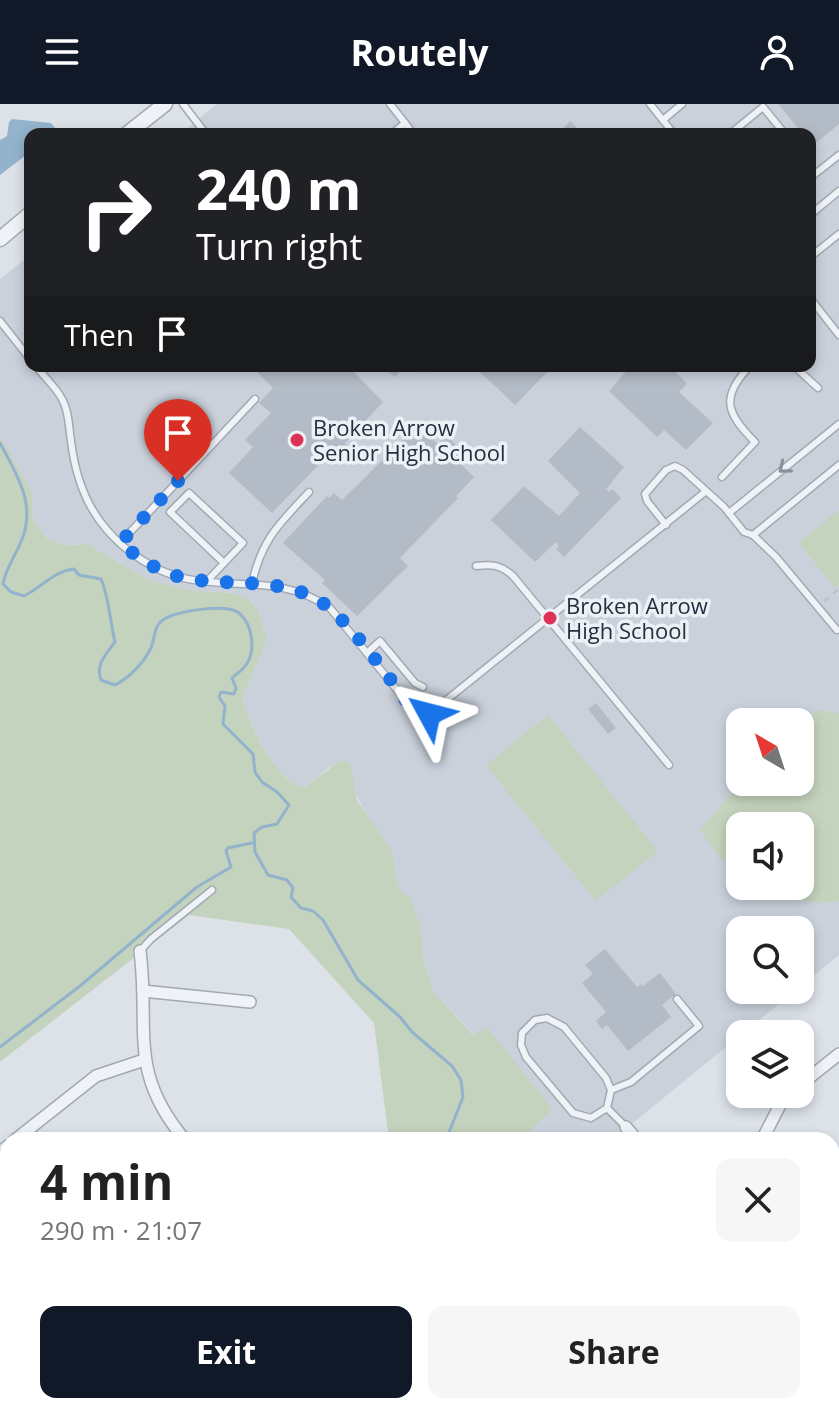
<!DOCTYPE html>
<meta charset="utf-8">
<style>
:root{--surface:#fff;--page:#f6f6f6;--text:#222;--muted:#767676;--accent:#111827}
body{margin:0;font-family:"Open Sans",sans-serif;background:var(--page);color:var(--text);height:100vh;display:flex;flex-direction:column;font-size:30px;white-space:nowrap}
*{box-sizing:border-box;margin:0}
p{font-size:26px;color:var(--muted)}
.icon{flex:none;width:44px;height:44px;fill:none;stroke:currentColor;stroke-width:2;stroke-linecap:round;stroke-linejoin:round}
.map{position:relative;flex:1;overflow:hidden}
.sheet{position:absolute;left:0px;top:1028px;width:840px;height:282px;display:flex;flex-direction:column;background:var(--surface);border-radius:24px 24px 0 0;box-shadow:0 4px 12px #0003}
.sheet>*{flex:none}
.top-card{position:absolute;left:24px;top:24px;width:792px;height:244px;border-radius:16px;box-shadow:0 4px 12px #0003;background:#202124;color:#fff;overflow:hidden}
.needle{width:52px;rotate:321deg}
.fabs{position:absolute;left:726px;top:604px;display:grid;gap:16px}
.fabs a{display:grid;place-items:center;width:88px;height:88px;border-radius:16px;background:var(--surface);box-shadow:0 4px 12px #0003;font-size:40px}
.pin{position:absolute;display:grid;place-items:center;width:68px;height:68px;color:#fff;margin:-82px -34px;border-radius:50% 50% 50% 0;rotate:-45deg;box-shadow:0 0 8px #0007}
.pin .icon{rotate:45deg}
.me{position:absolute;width:88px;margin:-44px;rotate:308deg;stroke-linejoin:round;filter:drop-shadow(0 0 6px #0008)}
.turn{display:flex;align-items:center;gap:28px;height:168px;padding:0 40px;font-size:36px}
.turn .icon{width:104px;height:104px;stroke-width:2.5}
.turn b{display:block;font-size:56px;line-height:68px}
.then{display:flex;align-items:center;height:76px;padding:0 40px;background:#0003;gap:16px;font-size:30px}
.round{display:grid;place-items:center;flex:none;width:84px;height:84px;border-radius:16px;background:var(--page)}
.head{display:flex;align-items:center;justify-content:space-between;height:136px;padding:0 40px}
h1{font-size:48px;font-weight:700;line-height:60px}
.primary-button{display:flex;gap:16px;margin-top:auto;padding:16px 40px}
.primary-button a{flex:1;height:92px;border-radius:16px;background:var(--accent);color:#fff;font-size:32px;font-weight:700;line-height:92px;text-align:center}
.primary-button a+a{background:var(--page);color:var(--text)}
header{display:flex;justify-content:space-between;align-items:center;height:104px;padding:0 40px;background:var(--accent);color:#fff;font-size:36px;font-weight:700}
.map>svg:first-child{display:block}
.built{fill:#cad1db;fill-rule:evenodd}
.green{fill:#c4d3bd}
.water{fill:#93b3cd}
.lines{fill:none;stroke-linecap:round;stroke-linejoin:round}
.stream{stroke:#93b3cd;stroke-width:3}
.building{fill:#b3bbc6}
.service-casing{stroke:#a1a9b2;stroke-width:9}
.minor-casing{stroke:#a1a9b2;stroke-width:14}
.tertiary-casing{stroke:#a1a9b2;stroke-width:17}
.path{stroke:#bac0c7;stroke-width:2;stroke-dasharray:6 6;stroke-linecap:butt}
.service{stroke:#eff2f6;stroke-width:6}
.minor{stroke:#eff2f6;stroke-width:11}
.tertiary{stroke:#eff2f6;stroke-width:14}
.oneway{stroke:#8a919b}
.route{stroke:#1a73e8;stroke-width:14;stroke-dasharray:0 25.2}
.poi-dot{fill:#dd3256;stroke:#ecf1f6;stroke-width:3}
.labels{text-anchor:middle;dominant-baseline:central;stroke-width:7;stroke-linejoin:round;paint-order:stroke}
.poi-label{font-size:22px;fill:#243040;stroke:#ecf1f6;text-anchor:start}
</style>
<header><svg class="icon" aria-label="menu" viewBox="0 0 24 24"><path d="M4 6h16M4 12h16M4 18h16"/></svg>Routely<svg class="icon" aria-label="person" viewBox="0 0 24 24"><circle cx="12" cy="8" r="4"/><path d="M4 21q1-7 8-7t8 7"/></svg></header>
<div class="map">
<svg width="839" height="1309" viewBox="0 0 839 1309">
<rect width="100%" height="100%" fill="#dce2e8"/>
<path class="built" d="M 217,0 L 839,0 L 839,851 L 800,883 L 800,826 L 740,826 L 740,886 L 796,886 L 612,1036 L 522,1035 L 487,924 L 474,931 L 433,887 L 424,856 L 420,820 L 410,795 L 402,788 L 397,780 L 392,747 L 373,721 L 355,689 L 331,662 L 305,683 L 295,682 L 282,670 L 263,644 L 250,618 L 242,594 L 267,536 L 259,508 L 249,495 L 232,489 L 187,486 L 150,477 L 87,440 L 65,441 L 46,434 L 33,415 L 32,389 L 0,332 L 0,175 L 30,151 L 30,262 L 810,262 L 810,30 L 180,30 ZM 740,618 L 800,618 L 800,678 L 740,678 ZM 740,722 L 800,722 L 800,782 L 740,782 Z"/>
<g class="green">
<polygon points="0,332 32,389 33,415 46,434 65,441 87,440 150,477 187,486 232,489 249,495 259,508 267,536 242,594 250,618 263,644 282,670 295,682 305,683 341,656 350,659 357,696 392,747 397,780 402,788 410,794 420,820 424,856 433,887 473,931 488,924 552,1005 522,1035 389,1036 374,919 289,825 189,811 0,958"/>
<polygon points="839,406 839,481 835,484 799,439"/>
<path d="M 818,606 L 839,609 L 839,797 C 811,802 786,794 761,782 L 800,782 L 800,722 L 740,722 L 740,770 L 721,755 L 700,726 L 742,678 L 800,678 L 800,622 Z"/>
<polygon points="548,611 658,747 596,797 486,661"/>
<polygon points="422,1302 515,1302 519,1309 423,1309"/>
</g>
<g class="water">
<polygon points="12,15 51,19 55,24 55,29 30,30 30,48 0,71 0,36 7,32 9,18"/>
<polygon points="694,1302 730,1302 741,1309 760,1309 673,1309"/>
</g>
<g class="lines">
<g class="stream">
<path d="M 0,339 C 17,371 38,402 20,440 C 14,454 6,464 3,480 L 11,488 L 24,492 C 42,483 54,467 74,465 L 79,471 L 101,475 C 109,493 110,518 115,538 C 106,550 95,561 101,576 L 115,581 C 130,573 141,562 150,546 C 156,535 152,521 166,514 C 180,507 226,499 239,509 C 253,521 256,547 246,561 C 243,566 236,570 232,574 L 236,584 L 234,590 L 221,588 L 219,593 L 225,602 L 223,620 L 253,650 L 255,668 L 262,678 L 277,688 L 289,701 L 277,720 L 262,723 L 254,729 L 255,748 L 268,771 L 287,776 L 293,784 L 291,793 L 301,804 L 313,807 L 323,816 L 358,876 L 400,913 L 412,928 L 452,962 L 461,976 L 463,993 L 446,1036"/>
<polyline points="0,943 80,882 197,783 231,763 226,747 228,744 252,739"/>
<polyline points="450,1302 451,1309"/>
</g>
</g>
<g class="building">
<polygon points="778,0 839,0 839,20 812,42 810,30 803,30"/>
<polygon points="570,17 577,24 575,26 578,30 558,30"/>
<polygon points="263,262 348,262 383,298 345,339 347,341 338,350 333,346 272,409 229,369 253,343 245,336 271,309 259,299 273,284 257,268"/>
<polygon points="382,262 405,262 395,273"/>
<polygon points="416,262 434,262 424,269"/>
<polygon points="482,262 553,262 515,301 478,266"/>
<polygon points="631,262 670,262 687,280 679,288 713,319 686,346 664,326 657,333 609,287"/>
<polygon points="418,321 438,340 446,331 462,347 455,354 474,373 456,392 458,394 400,454 408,462 357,512 322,479 325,476 283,439 327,392 329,394 334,389 342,396"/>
<polygon points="580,323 624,363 606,385 609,388 612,385 621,394 564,453 556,445 559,442 556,438 535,458 491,416 524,382 559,412 580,389 548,357"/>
<polygon points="596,599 616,624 608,630 588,605"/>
<polygon points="605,845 637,883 641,880 643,882 660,869 676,890 662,901 671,913 628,947 607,921 602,925 596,917 606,908 582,879 593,870 585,861"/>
</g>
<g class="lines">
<g class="service-casing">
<g id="service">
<polyline points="183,0 206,30"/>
<polyline points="390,0 405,19 392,30"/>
<polyline points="650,0 674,30"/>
<polyline points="663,16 682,0"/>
<polyline points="405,19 413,30"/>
<polyline points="730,30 763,3 785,30"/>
<polyline points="810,74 839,51"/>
<polyline points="810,111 839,87"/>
<polyline points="810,153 839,130"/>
<polyline points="810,194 839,231"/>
<polyline points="0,217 30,255"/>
<path d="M 36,262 C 44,273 56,283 62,295 C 69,307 69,324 71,337 C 75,370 85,401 107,426 C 126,448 154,467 183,474 C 237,486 280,470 330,504 L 411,603 L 420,609 L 429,610 L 705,388"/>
<polyline points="794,262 818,284"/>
<path d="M 722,373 L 755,338 C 726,309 720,293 750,262"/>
<polyline points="729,409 839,320"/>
<polyline points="666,421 647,397 645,390 666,366 675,362 683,366 724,403 744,428 753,431 776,453 837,526"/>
<polyline points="753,431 839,361"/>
<polyline points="120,439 255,295"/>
<path d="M 476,462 C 492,460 501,461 513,472 L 669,661"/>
<polyline points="208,476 243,439 189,389 170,408 224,459"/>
<path d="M 252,479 C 262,435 279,420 309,388"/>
<polyline points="368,548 380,537 415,579 423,583"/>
<polyline points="140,847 151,835 212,786"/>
<polyline points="611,986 631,978 699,922 677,895"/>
<polyline points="607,1004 611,986 606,974 564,923 547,914 535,916 522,929 521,941 526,953 573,1009 591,1014 607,1004 626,1023"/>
</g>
</g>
<g class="minor-casing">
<g id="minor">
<path d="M 140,847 C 150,926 127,967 185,1036"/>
<polyline points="143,887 250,898"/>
<polyline points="800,981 839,950"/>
<polyline points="626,1023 637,1036"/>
<polyline points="15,1036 96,972 144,956"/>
<polyline points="762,1036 781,999 790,990"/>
<polyline points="0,1048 8,1042"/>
<polyline points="108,1309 109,1302"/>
<polyline points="253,1309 253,1302"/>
</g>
</g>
<g class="tertiary-casing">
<g id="tertiary">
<polyline points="127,30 165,0"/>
<polyline points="0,135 30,110"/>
</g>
</g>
<polyline class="path" points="824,497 839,485"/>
<use href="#service" class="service"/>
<use href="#minor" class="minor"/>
<use href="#tertiary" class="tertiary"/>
</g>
<defs><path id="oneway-chevron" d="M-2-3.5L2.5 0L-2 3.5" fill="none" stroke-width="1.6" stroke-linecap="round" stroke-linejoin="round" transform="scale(2)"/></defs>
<use class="oneway" href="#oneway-chevron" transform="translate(784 364) rotate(141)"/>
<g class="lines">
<path class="route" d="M 178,377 L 120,439 C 140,455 159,469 185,474 C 228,483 277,472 318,496 C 347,513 389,574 411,603 L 420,609 L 429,610"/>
</g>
<g class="poi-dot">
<circle cx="297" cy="336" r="8"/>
<circle cx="550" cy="514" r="8"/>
</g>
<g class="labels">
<g class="poi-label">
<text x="313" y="323">Broken Arrow<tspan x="313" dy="25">Senior High School</tspan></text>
<text x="566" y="501">Broken Arrow<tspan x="566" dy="25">High School</tspan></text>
</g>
</g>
</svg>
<div class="fabs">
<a><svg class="needle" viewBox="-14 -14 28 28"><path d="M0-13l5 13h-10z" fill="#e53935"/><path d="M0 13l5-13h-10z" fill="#767676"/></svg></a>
<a><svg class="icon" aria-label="sound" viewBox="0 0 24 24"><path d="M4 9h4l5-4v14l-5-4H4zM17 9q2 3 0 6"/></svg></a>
<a><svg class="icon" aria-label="search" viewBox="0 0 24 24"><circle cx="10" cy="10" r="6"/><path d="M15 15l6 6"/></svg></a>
<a><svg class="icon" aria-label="layers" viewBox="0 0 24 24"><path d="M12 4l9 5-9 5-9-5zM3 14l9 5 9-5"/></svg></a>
</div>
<div class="pin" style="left:178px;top:377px;background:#d93025"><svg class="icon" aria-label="arrive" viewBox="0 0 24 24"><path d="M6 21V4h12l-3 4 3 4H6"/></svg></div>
<svg class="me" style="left:429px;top:610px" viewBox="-20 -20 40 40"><path d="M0-17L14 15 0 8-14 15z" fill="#1a73e8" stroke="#fff" stroke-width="4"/></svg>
<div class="top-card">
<div class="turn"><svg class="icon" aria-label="right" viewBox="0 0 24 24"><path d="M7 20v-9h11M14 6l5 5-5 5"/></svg><div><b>240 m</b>Turn right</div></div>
<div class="then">Then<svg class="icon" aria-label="arrive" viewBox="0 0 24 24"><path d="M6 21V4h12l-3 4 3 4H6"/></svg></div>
</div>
<section class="sheet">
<div class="head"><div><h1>4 min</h1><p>290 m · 21:07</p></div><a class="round"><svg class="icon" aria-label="close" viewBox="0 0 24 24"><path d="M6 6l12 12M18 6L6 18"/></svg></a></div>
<div class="primary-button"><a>Exit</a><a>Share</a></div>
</section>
</div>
